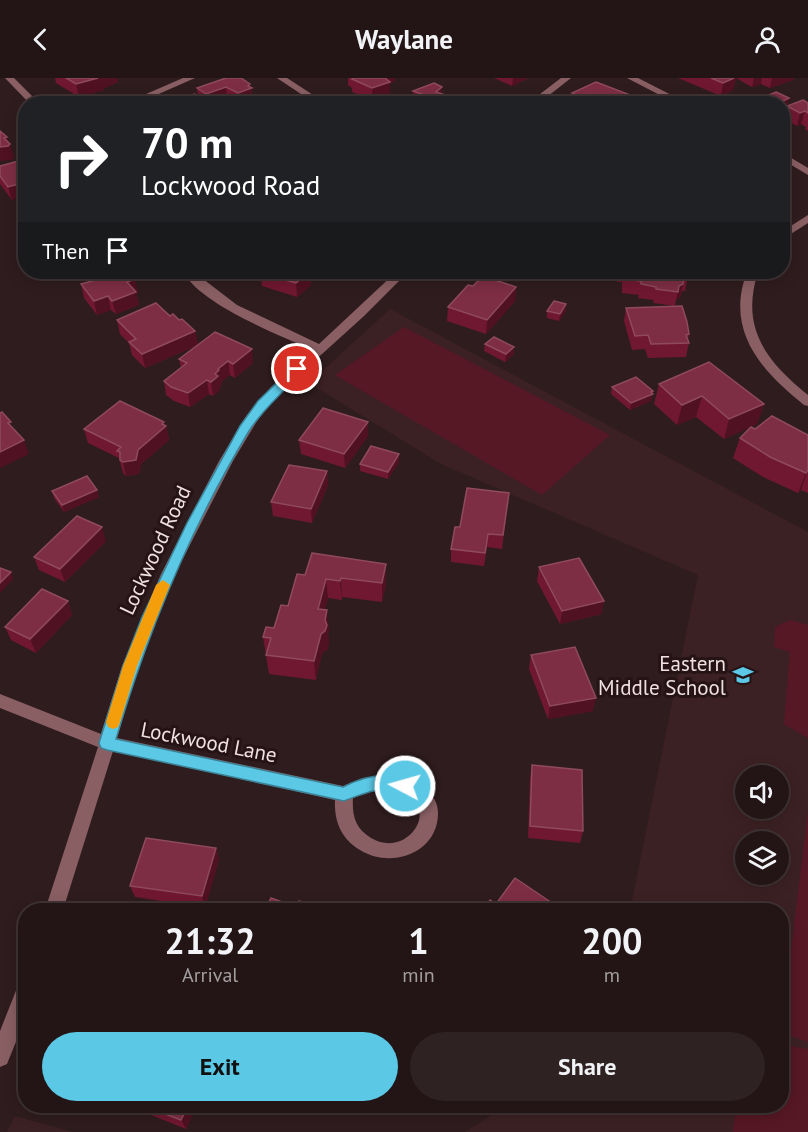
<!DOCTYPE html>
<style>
:root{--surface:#231516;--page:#2f2223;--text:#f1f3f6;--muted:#a39fa1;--line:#403435;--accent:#5bc8e6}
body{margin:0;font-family:"PT Sans",sans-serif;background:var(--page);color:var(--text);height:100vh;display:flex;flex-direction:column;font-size:22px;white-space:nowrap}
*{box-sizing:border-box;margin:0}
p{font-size:20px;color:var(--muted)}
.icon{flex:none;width:33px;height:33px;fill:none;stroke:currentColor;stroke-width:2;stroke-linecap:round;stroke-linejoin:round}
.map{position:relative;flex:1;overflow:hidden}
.drawer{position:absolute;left:18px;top:825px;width:771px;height:210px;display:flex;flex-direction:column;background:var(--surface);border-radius:24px;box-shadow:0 3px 15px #0003,0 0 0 2px var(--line)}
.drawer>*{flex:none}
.banner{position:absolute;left:18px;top:18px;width:772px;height:183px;border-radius:24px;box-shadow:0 3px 15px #0003,0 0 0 2px var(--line);background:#202124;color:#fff;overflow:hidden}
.tools{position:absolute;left:735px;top:687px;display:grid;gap:12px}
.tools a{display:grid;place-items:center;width:54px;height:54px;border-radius:50%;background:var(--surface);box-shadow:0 3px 15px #0003,0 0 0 2px var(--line);font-size:30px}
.pin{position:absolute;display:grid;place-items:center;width:51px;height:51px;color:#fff;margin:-26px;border:3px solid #fff;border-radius:50%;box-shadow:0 2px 6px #0007}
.me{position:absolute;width:66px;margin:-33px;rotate:276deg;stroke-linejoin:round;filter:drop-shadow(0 0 4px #0008)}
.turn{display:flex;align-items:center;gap:21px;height:126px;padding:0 24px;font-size:27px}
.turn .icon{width:78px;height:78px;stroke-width:2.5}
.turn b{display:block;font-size:42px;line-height:51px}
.then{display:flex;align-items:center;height:57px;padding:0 24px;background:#0003;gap:12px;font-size:22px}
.eta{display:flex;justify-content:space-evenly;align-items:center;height:102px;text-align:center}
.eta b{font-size:36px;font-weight:700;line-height:42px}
.action{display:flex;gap:12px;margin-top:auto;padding:12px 24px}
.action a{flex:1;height:69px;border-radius:36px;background:var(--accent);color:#111;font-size:24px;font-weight:700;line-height:69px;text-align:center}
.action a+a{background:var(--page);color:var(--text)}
header{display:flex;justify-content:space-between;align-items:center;height:78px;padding:0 24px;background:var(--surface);font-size:27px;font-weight:700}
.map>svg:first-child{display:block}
.built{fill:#3c2124;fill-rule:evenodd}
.green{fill:#561824}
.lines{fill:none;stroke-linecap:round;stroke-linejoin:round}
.minor{fill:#895f63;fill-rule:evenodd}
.wall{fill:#701831}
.shaded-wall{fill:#501122}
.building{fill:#7d2e44;stroke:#8f4a5d;stroke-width:1.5}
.route{fill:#5bc8e6;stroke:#3b8296;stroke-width:1.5}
.slow{fill:#f59e0b}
.labels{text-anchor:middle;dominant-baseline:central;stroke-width:6;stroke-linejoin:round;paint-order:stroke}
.street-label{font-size:21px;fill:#efe1e2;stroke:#251315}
.poi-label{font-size:21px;fill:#efe1e2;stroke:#251315;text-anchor:end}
</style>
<header><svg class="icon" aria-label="back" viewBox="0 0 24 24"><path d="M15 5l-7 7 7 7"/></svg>Waylane<svg class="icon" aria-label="person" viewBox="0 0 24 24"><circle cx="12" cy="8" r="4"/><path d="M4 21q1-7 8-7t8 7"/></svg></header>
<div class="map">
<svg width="808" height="1054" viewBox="0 0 808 1054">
<rect width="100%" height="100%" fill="#2f1c1e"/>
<g class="built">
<path d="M 390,231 L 808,454 L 808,1054 L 465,1054 L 506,1028 L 782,1028 L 782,832 L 630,832 L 698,497 L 441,386 L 309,305 ZM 746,698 L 778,698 L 778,730 L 746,730 ZM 746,764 L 778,764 L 778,796 L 746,796 Z"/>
<polygon points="15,1038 73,1054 7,1054"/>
</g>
<g class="green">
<polygon points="404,249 610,357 542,417 335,297"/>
<polygon points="790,542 808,547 808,660 784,646 790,574 774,569 775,549"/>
<polygon points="808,733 808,964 782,955 782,947"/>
<polygon points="789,968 808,971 808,1054 733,1054 736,1028 782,1028 782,970"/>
</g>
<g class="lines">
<g class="minor">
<polygon points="5,0 14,0 40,26 30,26"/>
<polygon points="183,0 195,0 136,26 123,26"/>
<polygon points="277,0 287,0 327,26 316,26"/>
<polygon points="561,0 571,0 538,26 527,26"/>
<polygon points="627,0 638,0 689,26 677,26"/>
<polygon points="783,75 808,90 808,97 783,82"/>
<polygon points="808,137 808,145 783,161 783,153"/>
<path d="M 183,194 L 194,194 L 237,227 L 319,266 L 396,194 L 408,194 L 364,238 L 279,315 L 257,343 L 233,383 L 175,496 L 138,588 L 117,660 L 343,708 C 354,703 366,699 378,698 C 401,696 438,707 438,735 C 438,776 390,791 360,772 C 341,761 334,743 335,722 L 113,673 L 63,832 L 45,832 L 98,669 L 0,630 L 0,616 L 101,656 L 122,588 L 161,496 L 219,383 L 247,337 L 271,309 L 312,272 C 277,256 202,227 183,194 ZM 385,712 C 450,717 411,784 371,760 C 355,750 352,738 353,720 L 368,714 Z"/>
<path d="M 747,194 L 758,194 C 740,250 766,283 808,317 L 808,328 L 804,327 C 760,292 725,252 747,194 Z"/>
<polygon points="26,903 26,939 7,986 0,989 0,953 19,905"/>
</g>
</g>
<g class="wall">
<polygon points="55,0 117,0 118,4 104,10 104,12 79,19 56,5"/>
<polygon points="348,0 395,0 395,3 390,5 390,17 373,23 352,14 352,10 348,7"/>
<polygon points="494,0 528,0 512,8"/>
<polygon points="678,0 794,0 793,2 770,10 761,6 752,9 736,0 733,12 721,18"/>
<polygon points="197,10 251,10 253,23 246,26 235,26 227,22 217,26 181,26 180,20 198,18"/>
<polygon points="413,13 442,16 467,24 467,26 413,26"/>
<polygon points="572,15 632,26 571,26"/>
<polygon points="769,17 789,20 787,27 783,26 771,26 768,24"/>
<polygon points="808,24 808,53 805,51 806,49 801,46 797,48 784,41 787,28"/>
<polygon points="26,86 12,122 0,106 0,88"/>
<polygon points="260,194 317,194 311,200 311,207 297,219 262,208"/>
<polygon points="478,194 540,194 529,203 513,199 511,202"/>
<polygon points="619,194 689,194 685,213 682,213 680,219 676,222 675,228 653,225 654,222 638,220 639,217 622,215 622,204 617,204"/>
<polygon points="91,196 138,215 136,215 139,227 116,236 111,232 97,237 84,220 81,206 91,203 90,201 92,200"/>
<polygon points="473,208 516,209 515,223 486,256 447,243 448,229"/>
<polygon points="566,226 566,233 559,243 547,240 547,233"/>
<polygon points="626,230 689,256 688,262 689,265 686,279 648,280 645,271 632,272 624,243"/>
<polygon points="170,238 179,242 195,253 198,267 145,290 132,277 129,265 120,256 117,242"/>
<polygon points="215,254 253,285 235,300 230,297 221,304 222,306 220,308 220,312 213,318 209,316 190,329 174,323 166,317 164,303 181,290 179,281"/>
<polygon points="485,266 514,269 514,276 505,284 484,273"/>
<polygon points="659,306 764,326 757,346 724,361 696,339 677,347 654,326"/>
<polygon points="612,309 652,316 651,323 630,332 611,316"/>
<polygon points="368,344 368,358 345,390 301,376 299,362"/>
<polygon points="165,347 166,348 169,362 141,386 139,396 126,398 123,395 119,380 88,365 84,351"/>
<polygon points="755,351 808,357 808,415 801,412 798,415 763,399 733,380 740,360"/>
<polygon points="399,384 388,401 360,393 360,386"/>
<polygon points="327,393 328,407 312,445 273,438 271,424"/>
<polygon points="97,412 99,419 64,434 54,420 52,413"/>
<polygon points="509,415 502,471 487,469 484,488 451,484 451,471 460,449"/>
<polygon points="106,463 65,504 39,492 34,479"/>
<polygon points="386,486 386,506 382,524 342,519 342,522 328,520 324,532 329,552 328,556 329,566 327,572 322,575 316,602 269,596 263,559 274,550 305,497"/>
<polygon points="539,489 604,523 601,536 560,546 537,503"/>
<polygon points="68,523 72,537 36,575 11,562 5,549"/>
<polygon points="531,577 593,633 548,641 529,591"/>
<polygon points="532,687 583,753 580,765 528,760 530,700"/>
<polygon points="216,770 219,781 205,830 135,819 130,808"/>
<polygon points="130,1028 196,1028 186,1051 131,1029"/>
</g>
<g class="shaded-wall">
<polygon points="98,0 117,0 118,4 104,10 104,12 79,19 76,6"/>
<polygon points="379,0 395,0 395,3 390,5 390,17 373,23 372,10"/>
<polygon points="513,0 528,0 512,8"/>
<polygon points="734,0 736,0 733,12 721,18 723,5"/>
<polygon points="754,0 762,0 761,6 752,9"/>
<polygon points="772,0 794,0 793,2 770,10"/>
<polygon points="250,6 253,23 246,26 239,26 238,15"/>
<polygon points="226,9 227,22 217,26 207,26 206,16"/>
<polygon points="442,9 442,22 436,14"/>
<polygon points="633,18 632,26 618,26"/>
<polygon points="789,20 787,27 783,29 783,23"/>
<polygon points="204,22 204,26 194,26"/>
<polygon points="805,33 801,46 797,48 800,35"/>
<polygon points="7,59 9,67 10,66 14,79 12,82 0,83 0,69 4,60"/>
<polygon points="26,104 26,118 12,122 8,109"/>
<polygon points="305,194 317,194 311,200 311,207 297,219 296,205"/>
<polygon points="512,194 514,194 513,199 511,202"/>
<polygon points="530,194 540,194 529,203"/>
<polygon points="135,201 138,215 136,215 139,227 116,236 112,223 127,204"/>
<polygon points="683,206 680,219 676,222 679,208"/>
<polygon points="516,209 515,223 486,256 487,242"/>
<polygon points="108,218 111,232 97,237 94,223"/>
<polygon points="566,226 566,233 559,243 560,236"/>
<polygon points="195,253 198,267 145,290 142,276"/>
<polygon points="514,269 514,276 505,284 506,276"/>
<polygon points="252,271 253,285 235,300 233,286"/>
<polygon points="228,283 230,297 221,304 222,306 220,308 220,312 213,318 211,304 218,291"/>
<polygon points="207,302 209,316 190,329 188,315"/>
<polygon points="653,313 651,323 630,332 631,325"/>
<polygon points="702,318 696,339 677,347 682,327"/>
<polygon points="764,326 757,346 724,361 729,341"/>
<polygon points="164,344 165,349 166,348 169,362 141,386 139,396 126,398 123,384 138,372"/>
<polygon points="368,344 368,358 345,390 344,376"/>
<polygon points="24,362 29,376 0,390 0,374"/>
<polygon points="399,376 399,384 388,401 388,394"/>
<polygon points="808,392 801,412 798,415 806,395"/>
<polygon points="327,393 328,407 312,445 311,431"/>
<polygon points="97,412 99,419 64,434 62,427"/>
<polygon points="102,449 106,463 65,504 60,491"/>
<polygon points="386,486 386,506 382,524 382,505"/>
<polygon points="11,494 13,501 0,515 0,505"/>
<polygon points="341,500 342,519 342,522 340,503"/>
<polygon points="326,501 328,520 320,551 318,531"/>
<polygon points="68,523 72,537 36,575 30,561"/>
<polygon points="604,523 601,536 560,546 562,533"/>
<polygon points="327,532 329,552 328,556 329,566 327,572 322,575 316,602 314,583"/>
<polygon points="596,620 593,633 548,641 550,628"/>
<polygon points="216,770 219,781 205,830 202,818"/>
<polygon points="188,1028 196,1028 186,1051 181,1042"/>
</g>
<g class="building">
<polygon points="66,0 98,0 76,6"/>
<polygon points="226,0 241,0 250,6 248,8 252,10 238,15 226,9 206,16 197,10"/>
<polygon points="355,0 385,0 390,4 372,10 352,1"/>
<polygon points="711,0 734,0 723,5"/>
<polygon points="596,4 633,18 618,26 581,26 580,25 587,22 572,15"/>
<polygon points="434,5 442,9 436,14 467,24 464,26 426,26 435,21 413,13"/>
<polygon points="776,14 789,20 783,23 769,17"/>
<polygon points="195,16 204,22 194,26 187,26 180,20"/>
<polygon points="803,22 808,25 808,35 805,33 800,35 787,28"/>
<polygon points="0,53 7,59 4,60 10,66 8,68 0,69"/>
<polygon points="22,82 26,86 26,104 8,109 0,98 0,88"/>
<polygon points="99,194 128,194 135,201 127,204 136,214 112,223 108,218 94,223 81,206 92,203 90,201 94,200 91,196"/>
<polygon points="261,194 309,194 296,205 260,195"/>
<polygon points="625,194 689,194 688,200 684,199 683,206 679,208 678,214 656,211 656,209 641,206 641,203 625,201"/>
<polygon points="483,198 516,209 487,242 448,229 468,207 473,208"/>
<polygon points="554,223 566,226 560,236 547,233"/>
<polygon points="156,225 170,238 173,236 179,242 182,241 195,253 142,276 129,264 136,261 117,242"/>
<polygon points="682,228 687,244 689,256 686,257 689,265 651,266 648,257 635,258 626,230"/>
<polygon points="215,254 252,271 233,286 228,283 218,291 219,292 215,296 218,298 211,304 207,302 188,315 171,309 164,303 187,285 179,281"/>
<polygon points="494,259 514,269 506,276 485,266"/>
<polygon points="709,284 764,326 729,341 702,318 682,327 659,306"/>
<polygon points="636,299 653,313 651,314 653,316 631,325 612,309"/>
<polygon points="120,323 164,344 162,346 166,348 138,372 136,382 123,384 120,382 120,374 117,373 121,369 84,351"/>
<polygon points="323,330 368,344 344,376 299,362"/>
<polygon points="2,334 11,344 8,345 24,362 0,374 0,335"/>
<polygon points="772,338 808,357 808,392 806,395 770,379 740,360 751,349 755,351"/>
<polygon points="371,368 399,376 388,394 360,386"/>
<polygon points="289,387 327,393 311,431 271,424"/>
<polygon points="87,398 97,412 62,427 52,413"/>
<polygon points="467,410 509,415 503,457 488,456 485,475 451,471 455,449 460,449"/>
<polygon points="77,438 102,449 60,491 34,479"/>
<polygon points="312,475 386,486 382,505 341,500 340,503 326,501 318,531 327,532 325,542 327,547 325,553 321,556 314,583 266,577 271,560 263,559 266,549 274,550 281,527 288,528 297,496 305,497"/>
<polygon points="579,480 604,523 562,533 539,489"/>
<polygon points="0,490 11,494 0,505"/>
<polygon points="42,511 68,523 30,561 5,549"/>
<polygon points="575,569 596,620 550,628 531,577"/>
<polygon points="532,687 582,692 583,753 530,748"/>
<polygon points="146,760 216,770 202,818 130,808"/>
<polygon points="515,800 561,831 560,832 484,832 490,822 496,826"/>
<polygon points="271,820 296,829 299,823 310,827 308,832 309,832 265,832"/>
<polygon points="144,1028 188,1028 181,1042"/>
</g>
<path class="route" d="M 297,288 L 303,291 C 286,313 264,329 249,353 C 191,449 148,553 116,661 L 343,709 C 364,698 388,693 410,703 L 412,708 L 410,713 L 405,715 C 382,707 365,715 344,723 L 107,672 L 101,670 L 99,665 L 123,588 L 142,539 L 187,445 L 240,348 L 258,323 L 293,289 Z"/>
<polygon class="slow" points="163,502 170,507 137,588 120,644 118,649 113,651 108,649 106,644 123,588 156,507"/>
<defs>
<g id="school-bare" transform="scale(1.62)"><path d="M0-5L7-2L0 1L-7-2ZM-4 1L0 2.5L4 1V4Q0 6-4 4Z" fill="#5bc8e6" stroke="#251315" stroke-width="2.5" paint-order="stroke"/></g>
</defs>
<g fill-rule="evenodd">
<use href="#school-bare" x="743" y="597"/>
</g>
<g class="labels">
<g class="street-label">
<text transform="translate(155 472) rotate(-65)">Lockwood Road</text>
<text transform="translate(209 664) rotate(11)">Lockwood Lane</text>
</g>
<g class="poi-label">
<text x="726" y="585">Eastern<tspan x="726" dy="24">Middle School</tspan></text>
</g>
</g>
</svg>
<div class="tools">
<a><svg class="icon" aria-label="sound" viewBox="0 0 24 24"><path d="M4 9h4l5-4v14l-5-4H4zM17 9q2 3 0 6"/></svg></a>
<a><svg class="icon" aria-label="layers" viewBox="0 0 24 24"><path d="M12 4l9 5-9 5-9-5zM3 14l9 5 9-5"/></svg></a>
</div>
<div class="pin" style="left:297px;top:291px;background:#d93025"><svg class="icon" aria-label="arrive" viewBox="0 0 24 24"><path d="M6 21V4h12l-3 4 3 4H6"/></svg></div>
<svg class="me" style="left:405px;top:708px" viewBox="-20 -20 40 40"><circle r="17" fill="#5bc8e6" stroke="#fff" stroke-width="3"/><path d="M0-11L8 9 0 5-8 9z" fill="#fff"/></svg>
<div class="banner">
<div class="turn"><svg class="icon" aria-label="right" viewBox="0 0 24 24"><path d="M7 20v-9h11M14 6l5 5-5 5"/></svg><div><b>70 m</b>Lockwood Road</div></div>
<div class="then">Then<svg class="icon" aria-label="arrive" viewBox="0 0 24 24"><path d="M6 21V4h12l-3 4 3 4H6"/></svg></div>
</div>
<section class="drawer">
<div class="eta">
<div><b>21:32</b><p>Arrival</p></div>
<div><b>1</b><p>min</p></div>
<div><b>200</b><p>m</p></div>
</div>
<div class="action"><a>Exit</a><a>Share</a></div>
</section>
</div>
